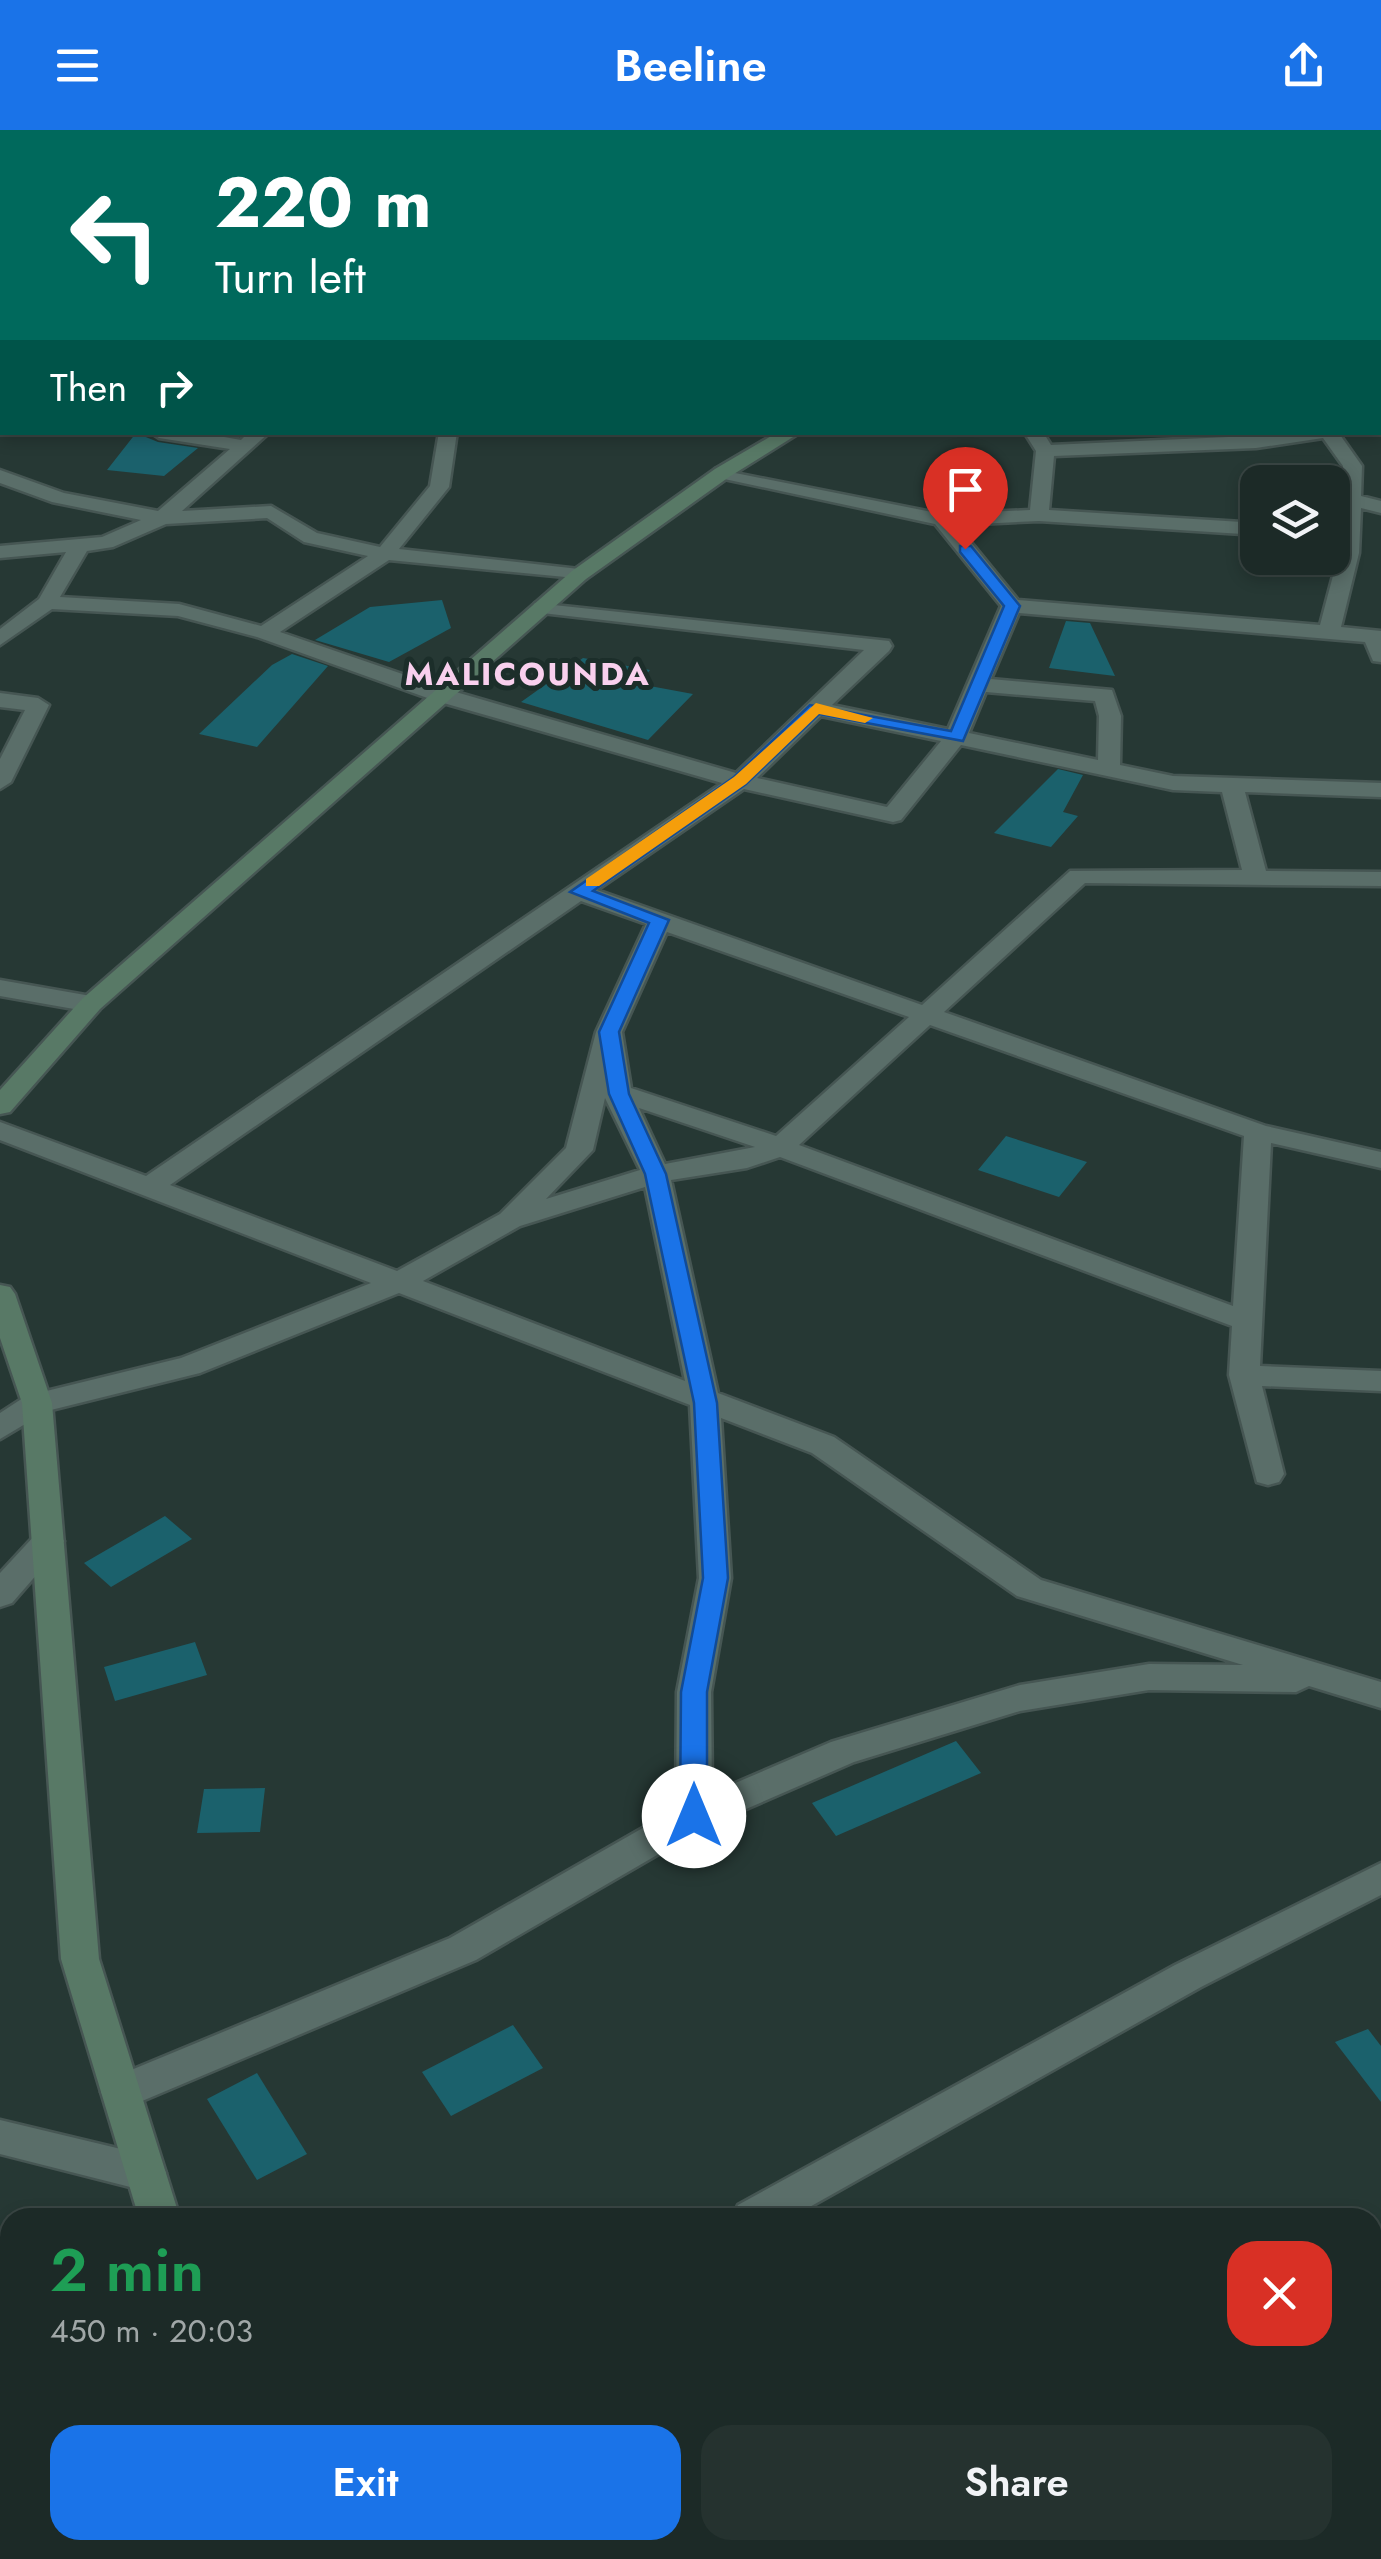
<!DOCTYPE html>
<meta charset="utf-8">
<style>
:root{--surface:#1c2a27;--page:#25322f;--text:#f1f3f6;--muted:#a0a7a7;--line:#3a4644;--accent:#1a73e8}
body{margin:0;font-family:Jost,sans-serif;background:var(--page);color:var(--text);height:100vh;display:flex;flex-direction:column;font-size:38px;white-space:nowrap}
*{box-sizing:border-box;margin:0}
p{font-size:32px;color:var(--muted)}
.icon{flex:none;width:55px;height:55px;fill:none;stroke:currentColor;stroke-width:2;stroke-linecap:round;stroke-linejoin:round}
.map{position:relative;flex:1;overflow:hidden}
.side{position:absolute;left:0px;top:2078px;width:1382px;height:352px;display:flex;flex-direction:column;background:var(--surface);border-radius:30px 30px 0 0;box-shadow:0 5px 15px #0003,0 0 0 2px var(--line)}
.side>*{flex:none}
.hud{position:absolute;left:0px;top:0px;width:1382px;height:305px;box-shadow:0 5px 15px #0003,0 0 0 2px var(--line);background:#00695c;color:#fff;overflow:hidden}
.controls{position:absolute;left:1240px;top:335px;display:grid;gap:20px}
.controls a{display:grid;place-items:center;width:110px;height:110px;border-radius:20px;background:var(--surface);box-shadow:0 5px 15px #0003,0 0 0 2px var(--line);font-size:50px}
.pin{position:absolute;display:grid;place-items:center;width:85px;height:85px;color:#fff;margin:-102px -42px;border-radius:50% 50% 50% 0;rotate:-45deg;box-shadow:0 0 10px #0007}
.pin .icon{rotate:45deg}
.me{position:absolute;width:110px;margin:-55px;rotate:0deg;stroke-linejoin:round;filter:drop-shadow(0 0 8px #0008)}
.turn{display:flex;align-items:center;gap:35px;height:210px;padding:0 50px;font-size:45px}
.turn .icon{width:130px;height:130px;stroke-width:2.5}
.turn b{display:block;font-size:70px;line-height:85px}
.then{display:flex;align-items:center;height:95px;padding:0 50px;background:#0003;gap:20px;font-size:38px}
.round{display:grid;place-items:center;flex:none;width:105px;height:105px;border-radius:30px;background:var(--page)}
.headline{display:flex;align-items:center;justify-content:space-between;height:170px;padding:0 50px}
h1{font-size:60px;font-weight:600;line-height:75px;color:#1e9e55}
.primary-button{display:flex;gap:20px;margin-top:auto;padding:20px 50px}
.primary-button a{flex:1;height:115px;border-radius:30px;background:var(--accent);color:#fff;font-size:40px;font-weight:600;line-height:115px;text-align:center}
.primary-button a+a{background:var(--page);color:var(--text)}
header{display:flex;justify-content:space-between;align-items:center;height:130px;padding:0 50px;background:var(--accent);color:#fff;font-size:45px;font-weight:600}
.map>svg:first-child{display:block}
.lines{fill:none;stroke-linecap:round;stroke-linejoin:round}
.stream{stroke:#1a547a;stroke-width:8}
.building{fill:#1b616c}
.minor-casing{stroke:#465653;stroke-width:5}
.secondary-casing{stroke:#465653;stroke-width:5}
.minor{fill:#5a6e69;fill-rule:evenodd}
.secondary{fill:#587966;fill-rule:evenodd}
.route{fill:#1a73e8;stroke:#114b97;stroke-width:2.5}
.slow{fill:#f59e0b}
.labels{text-anchor:middle;dominant-baseline:central;stroke-width:10;stroke-linejoin:round;paint-order:stroke}
.far-district-label{font-size:32px;font-weight:bold;letter-spacing:2.5px;fill:#f9d0ee;stroke:#1c2e2a}
</style>
<header><svg class="icon" aria-label="menu" viewBox="0 0 24 24"><path d="M4 6h16M4 12h16M4 18h16"/></svg>Beeline<svg class="icon" aria-label="share" viewBox="0 0 24 24"><path d="M12 15V3M7 8l5-5 5 5M5 13v7h14v-7"/></svg></header>
<div class="map">
<svg width="1381" height="2429" viewBox="0 0 1381 2429">
<rect width="100%" height="100%" fill="#263834"/>
<g class="lines">
<polyline class="stream" points="978,0 1016,2"/>
</g>
<g class="building">
<polygon points="136,303 158,312 198,318 164,346 107,340"/>
<polygon points="442,470 451,498 389,532 315,510 370,477"/>
<polygon points="1066,491 1090,493 1115,546 1049,538"/>
<polygon points="292,524 328,536 257,617 199,604 272,535"/>
<polygon points="583,528 650,540 639,554 693,564 648,610 521,572"/>
<polygon points="1058,639 1083,645 1063,682 1078,686 1051,717 994,703"/>
<polygon points="1006,1006 1087,1032 1059,1067 978,1040"/>
<polygon points="165,1386 192,1409 111,1457 84,1433"/>
<polygon points="195,1512 207,1545 115,1571 104,1537"/>
<polygon points="956,1611 981,1643 836,1706 812,1673"/>
<polygon points="265,1658 260,1702 197,1703 204,1659"/>
<polygon points="513,1895 543,1938 451,1986 422,1942"/>
<polygon points="1368,1899 1381,1916 1381,1972 1335,1912"/>
<polygon points="257,1943 307,2024 257,2050 207,1969"/>
</g>
<g class="lines">
<g class="minor-casing">
<g id="minor">
<rect x="1380" y="4" width="1" height="8"/>
<rect x="1380" y="87" width="1" height="10"/>
<polygon points="2,124 2,134 0,135 0,125"/>
<polygon points="2,290 2,302 0,303 0,291"/>
<rect x="1380" y="290" width="1" height="12"/>
<path d="M 150,302 L 196,302 L 241,310 L 249,302 L 270,302 L 182,381 L 271,376 L 317,403 L 380,417 L 430,356 L 439,302 L 457,302 L 449,357 L 399,419 L 579,439 L 586,441 L 586,449 L 389,430 L 280,502 L 449,560 L 736,643 L 864,520 L 542,483 L 535,481 L 532,477 L 535,473 L 889,511 L 892,516 L 889,521 L 832,575 L 948,599 L 1001,476 L 935,394 L 715,347 L 715,339 L 942,384 L 1030,380 L 1036,321 L 1024,302 L 1043,302 L 1051,315 L 1338,302 L 1362,336 L 1361,366 L 1381,371 L 1381,383 L 1361,378 L 1359,423 L 1341,497 L 1381,501 L 1381,532 L 1373,531 L 1365,512 L 1019,483 L 991,549 L 1112,560 L 1121,586 L 1120,635 L 1173,646 L 1381,653 L 1381,667 L 1245,662 L 1266,741 L 1381,742 L 1381,756 L 1085,753 L 944,882 L 1266,996 L 1381,1022 L 1381,1038 L 1271,1013 L 1260,1236 L 1381,1241 L 1381,1261 L 1262,1256 L 1284,1344 L 1279,1352 L 1268,1355 L 1257,1352 L 1229,1245 L 1232,1196 L 780,1027 L 747,1038 L 671,1050 L 718,1263 L 834,1307 L 1041,1450 L 1381,1552 L 1381,1578 L 1309,1556 L 1296,1562 L 1149,1560 L 1020,1581 L 854,1632 L 707,1696 L 476,1830 L 135,1974 L 121,1979 L 107,1974 L 101,1962 L 107,1950 L 450,1808 L 676,1679 L 677,1562 L 699,1448 L 690,1275 L 399,1163 L 200,1243 L 47,1281 L 0,1309 L 0,1283 L 26,1266 L 181,1228 L 371,1153 L 0,1010 L 0,992 L 146,1046 L 722,653 L 433,570 L 257,507 L 178,486 L 52,479 L 0,515 L 0,499 L 39,469 L 66,422 L 0,428 L 0,416 L 102,407 L 141,390 L 52,372 L 0,353 L 0,340 L 64,363 L 158,381 L 230,319 L 159,308 ZM 1323,308 L 1343,336 L 1339,423 L 1320,495 L 1018,470 L 957,395 L 1039,391 L 1258,405 L 1258,393 L 1049,380 L 1054,326 L 1256,318 ZM 267,388 L 304,412 L 368,426 L 261,496 L 179,474 L 60,467 L 87,421 L 113,417 L 166,394 ZM 986,562 L 1095,571 L 1099,586 L 1098,630 L 969,603 ZM 821,586 L 941,611 L 887,677 L 757,648 ZM 961,615 L 1173,660 L 1222,662 L 1242,740 L 1070,741 L 922,875 L 597,760 L 744,659 L 893,692 L 901,690 ZM 581,771 L 646,794 L 596,902 L 566,1018 L 500,1084 L 397,1141 L 170,1055 ZM 667,802 L 909,887 L 776,1006 L 631,958 L 622,902 ZM 930,895 L 1244,1006 L 1233,1176 L 799,1015 ZM 605,968 L 640,1040 L 546,1069 L 593,1020 ZM 639,978 L 755,1017 L 665,1034 ZM 645,1057 L 685,1251 L 423,1151 L 520,1096 ZM 721,1288 L 812,1323 L 1017,1466 L 1243,1535 L 1149,1534 L 1020,1555 L 831,1612 L 712,1663 L 711,1562 L 731,1448 Z"/>
<polygon points="0,563 38,568 49,575 11,652 0,659 0,629 25,580 0,577"/>
<polygon points="0,850 91,866 104,874 91,882 0,866"/>
<polygon points="48,1399 59,1403 64,1411 59,1419 12,1473 0,1477 0,1443 37,1403"/>
<polygon points="1381,1733 1381,1765 1201,1857 790,2088 732,2088 738,2075 1175,1835"/>
<polygon points="0,1990 146,2025 160,2030 166,2043 160,2056 146,2061 0,2024"/>
<polygon points="1381,2226 1381,2268 1372,2271 1372,2229"/>
<polygon points="1015,2420 1074,2420 1070,2429 1011,2429"/>
</g>
</g>
<g class="secondary-casing">
<g id="secondary">
<polygon points="778,302 801,302 729,347 586,449 100,879 10,982 0,984 0,960 82,869 572,441 715,339"/>
<polygon points="0,1155 10,1157 15,1164 52,1273 99,1829 180,2088 139,2088 61,1829 22,1273 0,1208"/>
<polygon points="352,2420 400,2420 404,2429 356,2429"/>
</g>
</g>
<use href="#minor" class="minor"/>
<use href="#secondary" class="secondary"/>
</g>
<polygon class="route" points="960,416 971,416 1020,476 963,611 819,584 746,654 593,761 669,790 619,902 629,964 666,1044 717,1273 728,1448 707,1562 707,1686 703,1694 694,1697 684,1694 680,1686 681,1562 703,1448 694,1273 645,1044 609,964 599,902 649,793 570,762 734,647 810,575 951,601 1004,476 960,422"/>
<polygon class="slow" points="816,573 873,588 865,593 819,584 746,654 599,756 586,756 586,749 734,647"/>
<g class="labels">
<g class="far-district-label">
<text x="528" y="544">MALICOUNDA</text>
</g>
</g>
</svg>
<div class="controls">
<a><svg class="icon" aria-label="layers" viewBox="0 0 24 24"><path d="M12 4l9 5-9 5-9-5zM3 14l9 5 9-5"/></svg></a>
</div>
<div class="pin" style="left:965px;top:419px;background:#d93025"><svg class="icon" aria-label="arrive" viewBox="0 0 24 24"><path d="M6 21V4h12l-3 4 3 4H6"/></svg></div>
<svg class="me" style="left:694px;top:1686px" viewBox="-20 -20 40 40"><circle r="19" fill="#fff"/><path d="M0-13L10 11 0 6-10 11z" fill="#1a73e8"/></svg>
<div class="hud">
<div class="turn"><svg class="icon" aria-label="left" viewBox="0 0 24 24"><path d="M17 20v-9H6M10 6l-5 5 5 5"/></svg><div><b>220 m</b>Turn left</div></div>
<div class="then">Then<svg class="icon" aria-label="right" viewBox="0 0 24 24"><path d="M7 20v-9h11M14 6l5 5-5 5"/></svg></div>
</div>
<section class="side">
<div class="headline"><div><h1>2 min</h1><p>450 m · 20:03</p></div><a class="round" style="background:#d93025;color:#fff"><svg class="icon" aria-label="close" viewBox="0 0 24 24"><path d="M6 6l12 12M18 6L6 18"/></svg></a></div>
<div class="primary-button"><a>Exit</a><a>Share</a></div>
</section>
</div>
